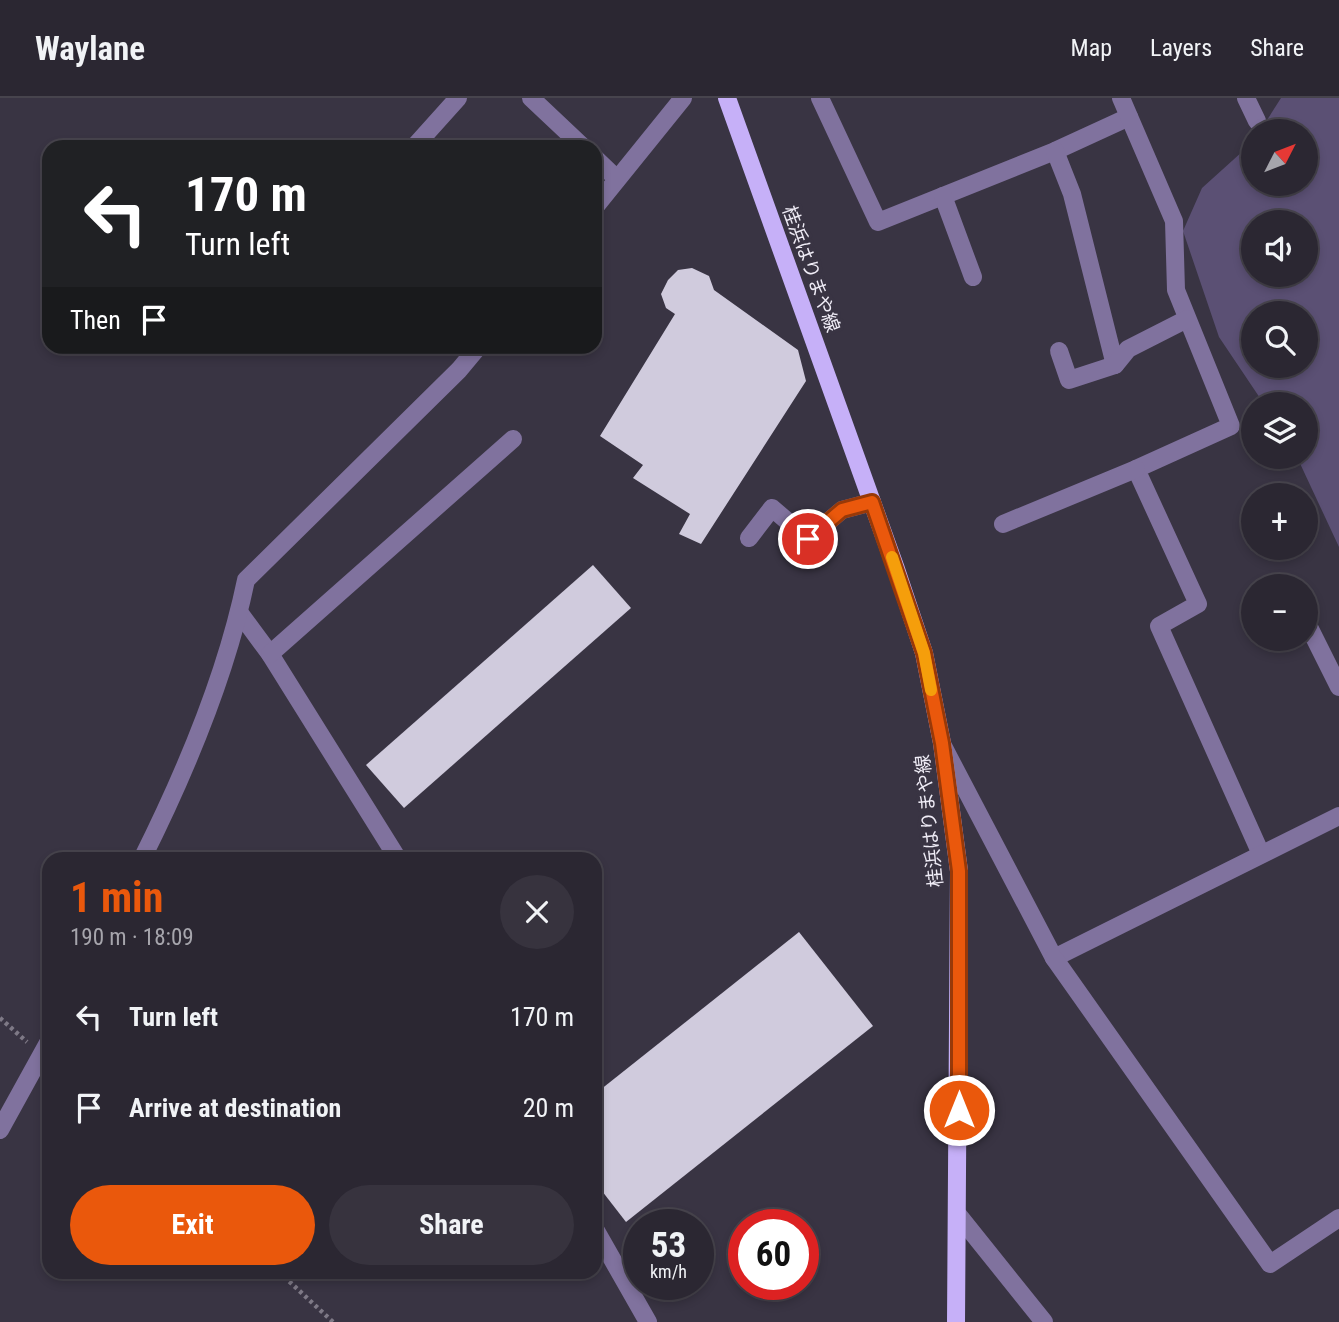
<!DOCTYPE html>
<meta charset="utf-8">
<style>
:root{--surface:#2b2732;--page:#37333e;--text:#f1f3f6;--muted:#a6a5ac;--line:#47444d;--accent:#ea580c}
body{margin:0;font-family:"Roboto Condensed","Noto Sans JP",sans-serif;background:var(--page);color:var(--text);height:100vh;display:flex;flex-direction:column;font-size:26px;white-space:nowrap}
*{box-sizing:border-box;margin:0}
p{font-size:23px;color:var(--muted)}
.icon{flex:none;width:38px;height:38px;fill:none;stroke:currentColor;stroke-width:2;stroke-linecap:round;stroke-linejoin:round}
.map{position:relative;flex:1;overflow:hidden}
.drawer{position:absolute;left:42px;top:754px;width:560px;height:427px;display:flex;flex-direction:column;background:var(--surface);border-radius:21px;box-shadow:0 4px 10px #0003,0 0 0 2px var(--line)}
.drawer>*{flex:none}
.guide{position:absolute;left:42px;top:42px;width:560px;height:214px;border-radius:21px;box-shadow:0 4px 10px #0003,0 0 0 2px var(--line);background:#202124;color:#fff;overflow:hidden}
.needle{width:46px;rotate:48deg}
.controls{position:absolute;left:1241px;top:21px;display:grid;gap:14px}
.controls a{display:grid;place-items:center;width:77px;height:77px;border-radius:50%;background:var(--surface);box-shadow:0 4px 10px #0003,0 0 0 2px var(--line);font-size:35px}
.speed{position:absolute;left:623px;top:1111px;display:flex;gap:14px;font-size:35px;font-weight:700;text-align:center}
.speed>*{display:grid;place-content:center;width:91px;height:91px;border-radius:50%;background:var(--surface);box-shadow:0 4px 10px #0003,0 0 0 2px var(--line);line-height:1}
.speed small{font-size:18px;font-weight:400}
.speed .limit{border:10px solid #d22;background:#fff;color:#111}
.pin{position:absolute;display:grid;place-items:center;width:60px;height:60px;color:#fff;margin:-30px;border:4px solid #fff;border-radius:50%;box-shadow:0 2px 7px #0007}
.me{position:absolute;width:77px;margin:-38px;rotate:0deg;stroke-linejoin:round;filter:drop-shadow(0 0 5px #0008)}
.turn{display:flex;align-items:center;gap:24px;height:147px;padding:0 28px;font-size:32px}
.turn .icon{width:91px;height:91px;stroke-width:2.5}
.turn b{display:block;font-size:49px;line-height:60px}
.then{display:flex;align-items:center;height:66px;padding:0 28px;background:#0003;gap:14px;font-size:26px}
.round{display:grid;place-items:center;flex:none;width:74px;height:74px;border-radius:37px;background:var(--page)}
.headline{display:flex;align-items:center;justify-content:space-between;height:119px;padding:0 28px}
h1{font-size:42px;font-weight:700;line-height:52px;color:var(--accent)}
.button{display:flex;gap:14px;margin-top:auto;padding:14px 28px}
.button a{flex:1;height:80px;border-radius:42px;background:var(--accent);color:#fff;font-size:28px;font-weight:700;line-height:80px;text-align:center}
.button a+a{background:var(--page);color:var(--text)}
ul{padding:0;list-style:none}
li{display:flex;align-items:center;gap:21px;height:91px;padding:0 28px}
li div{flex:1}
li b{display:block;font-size:26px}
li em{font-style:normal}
header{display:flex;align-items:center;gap:42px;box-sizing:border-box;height:98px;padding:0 35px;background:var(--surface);border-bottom:2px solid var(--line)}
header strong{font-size:33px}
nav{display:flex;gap:38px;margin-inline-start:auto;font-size:24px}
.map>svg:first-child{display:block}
.green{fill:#5b5074;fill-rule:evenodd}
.building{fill:#d0cbdd}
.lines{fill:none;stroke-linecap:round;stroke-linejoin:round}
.path{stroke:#7e7986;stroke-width:4.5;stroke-dasharray:3.5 3.5;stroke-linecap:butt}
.minor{stroke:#80729e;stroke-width:18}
.major{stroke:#c6b0f8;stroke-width:18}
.route-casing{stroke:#983908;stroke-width:18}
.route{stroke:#ea580c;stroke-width:12}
.slow{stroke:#f59e0b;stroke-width:12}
.labels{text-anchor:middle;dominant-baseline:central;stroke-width:7;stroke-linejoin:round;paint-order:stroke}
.street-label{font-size:19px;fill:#efecf6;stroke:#393443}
</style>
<header>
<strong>Waylane</strong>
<nav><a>Map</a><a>Layers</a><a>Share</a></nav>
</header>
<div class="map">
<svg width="1339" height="1224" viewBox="0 0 1339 1224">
<rect width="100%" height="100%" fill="#393443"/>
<path class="green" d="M 1281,0 L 1339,0 L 1339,449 L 1297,359 L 1306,359 L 1306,306 L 1264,306 L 1219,239 L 1183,133 L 1202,90 L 1253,44 L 1253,86 L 1306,86 L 1306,33 L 1260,33 ZM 1253,124 L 1306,124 L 1306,177 L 1253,177 ZM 1253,215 L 1306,215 L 1306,268 L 1253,268 Z"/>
<g class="building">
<polygon points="692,170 709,178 714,192 798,252 806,283 701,446 679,436 690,416 633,380 643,367 600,338 675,216 666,210 661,196 668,182 678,172"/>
<polygon points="593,467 631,510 404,710 366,667"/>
<polygon points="799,834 873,928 626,1124 595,1084 595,996"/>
</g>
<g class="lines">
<g class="path">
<polyline points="0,920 27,944"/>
<polyline points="279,1174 333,1224"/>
</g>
<g class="minor">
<polyline points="531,0 583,49"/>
<polyline points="820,0 878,124 1055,53 1129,19"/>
<polyline points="1121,0 1174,123 1176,192 1231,328 1136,371 1198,506 1159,528 1261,756"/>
<polyline points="1246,0 1257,23"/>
<polyline points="414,49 458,0"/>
<polyline points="1055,53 1072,96 1115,267"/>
<polyline points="595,60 617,81"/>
<polyline points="943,98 973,179"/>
<polyline points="595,109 683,0"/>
<polyline points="1059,253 1069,282 1115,267 1128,251 1187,221"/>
<polyline points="1003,426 1136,371"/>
<polyline points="749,440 772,410 808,441 842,412 872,404"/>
<polyline points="239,514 270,556 398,761"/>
<polyline points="1306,523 1339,589"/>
<polyline points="270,556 513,341"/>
<polyline points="943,648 1054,860 1339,718"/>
<path d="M 142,761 C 184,677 227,574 246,482 L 459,272 L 479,248"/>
<polyline points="1054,860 1270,1166 1339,1120"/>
<polyline points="0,1032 49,943"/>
<polyline points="959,1118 1044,1224"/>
<polyline points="595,1131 648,1224"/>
</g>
<polyline class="major" points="727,0 896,471 924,555 942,645 959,773 956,1224"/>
</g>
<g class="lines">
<g class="route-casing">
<polyline id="route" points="808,441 842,412 872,404 924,555 942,645 959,773 959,1012"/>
</g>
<use href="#route" class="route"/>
<polyline class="slow" points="892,459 924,555 931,592"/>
</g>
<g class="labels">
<g class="street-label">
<text transform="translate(811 171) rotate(70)">桂浜はりまや線</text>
<text transform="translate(929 723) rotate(-96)">桂浜はりまや線</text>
</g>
</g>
</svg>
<div class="controls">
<a><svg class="needle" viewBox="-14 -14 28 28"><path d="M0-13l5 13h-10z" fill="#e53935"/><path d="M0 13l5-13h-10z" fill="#a6a5ac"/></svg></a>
<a><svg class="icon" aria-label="sound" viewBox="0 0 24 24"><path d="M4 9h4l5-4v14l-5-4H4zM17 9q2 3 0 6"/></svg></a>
<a><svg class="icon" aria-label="search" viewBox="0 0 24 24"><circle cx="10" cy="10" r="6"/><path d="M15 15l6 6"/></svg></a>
<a><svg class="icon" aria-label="layers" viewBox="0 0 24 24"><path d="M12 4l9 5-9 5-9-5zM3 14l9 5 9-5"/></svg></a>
<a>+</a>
<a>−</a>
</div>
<div class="speed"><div>53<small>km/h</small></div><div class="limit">60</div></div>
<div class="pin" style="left:808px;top:441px;background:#d93025"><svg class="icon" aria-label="arrive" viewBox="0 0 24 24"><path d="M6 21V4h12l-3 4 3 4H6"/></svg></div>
<svg class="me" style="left:959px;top:1012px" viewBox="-20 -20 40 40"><circle r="17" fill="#ea580c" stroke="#fff" stroke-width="3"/><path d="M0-11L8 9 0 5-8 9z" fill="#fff"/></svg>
<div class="guide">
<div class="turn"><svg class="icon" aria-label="left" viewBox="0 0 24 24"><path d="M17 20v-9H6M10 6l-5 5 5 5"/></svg><div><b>170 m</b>Turn left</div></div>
<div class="then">Then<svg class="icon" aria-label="arrive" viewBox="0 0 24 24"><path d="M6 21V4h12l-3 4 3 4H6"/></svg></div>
</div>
<section class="drawer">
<div class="headline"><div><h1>1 min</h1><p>190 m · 18:09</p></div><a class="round"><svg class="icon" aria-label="close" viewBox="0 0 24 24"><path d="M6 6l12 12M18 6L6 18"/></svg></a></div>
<ul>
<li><svg class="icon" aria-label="left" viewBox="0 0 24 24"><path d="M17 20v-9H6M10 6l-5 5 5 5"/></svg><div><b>Turn left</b></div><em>170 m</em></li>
<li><svg class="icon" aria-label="arrive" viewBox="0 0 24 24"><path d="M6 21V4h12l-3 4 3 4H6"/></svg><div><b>Arrive at destination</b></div><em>20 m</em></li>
</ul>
<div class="button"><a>Exit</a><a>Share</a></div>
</section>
</div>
